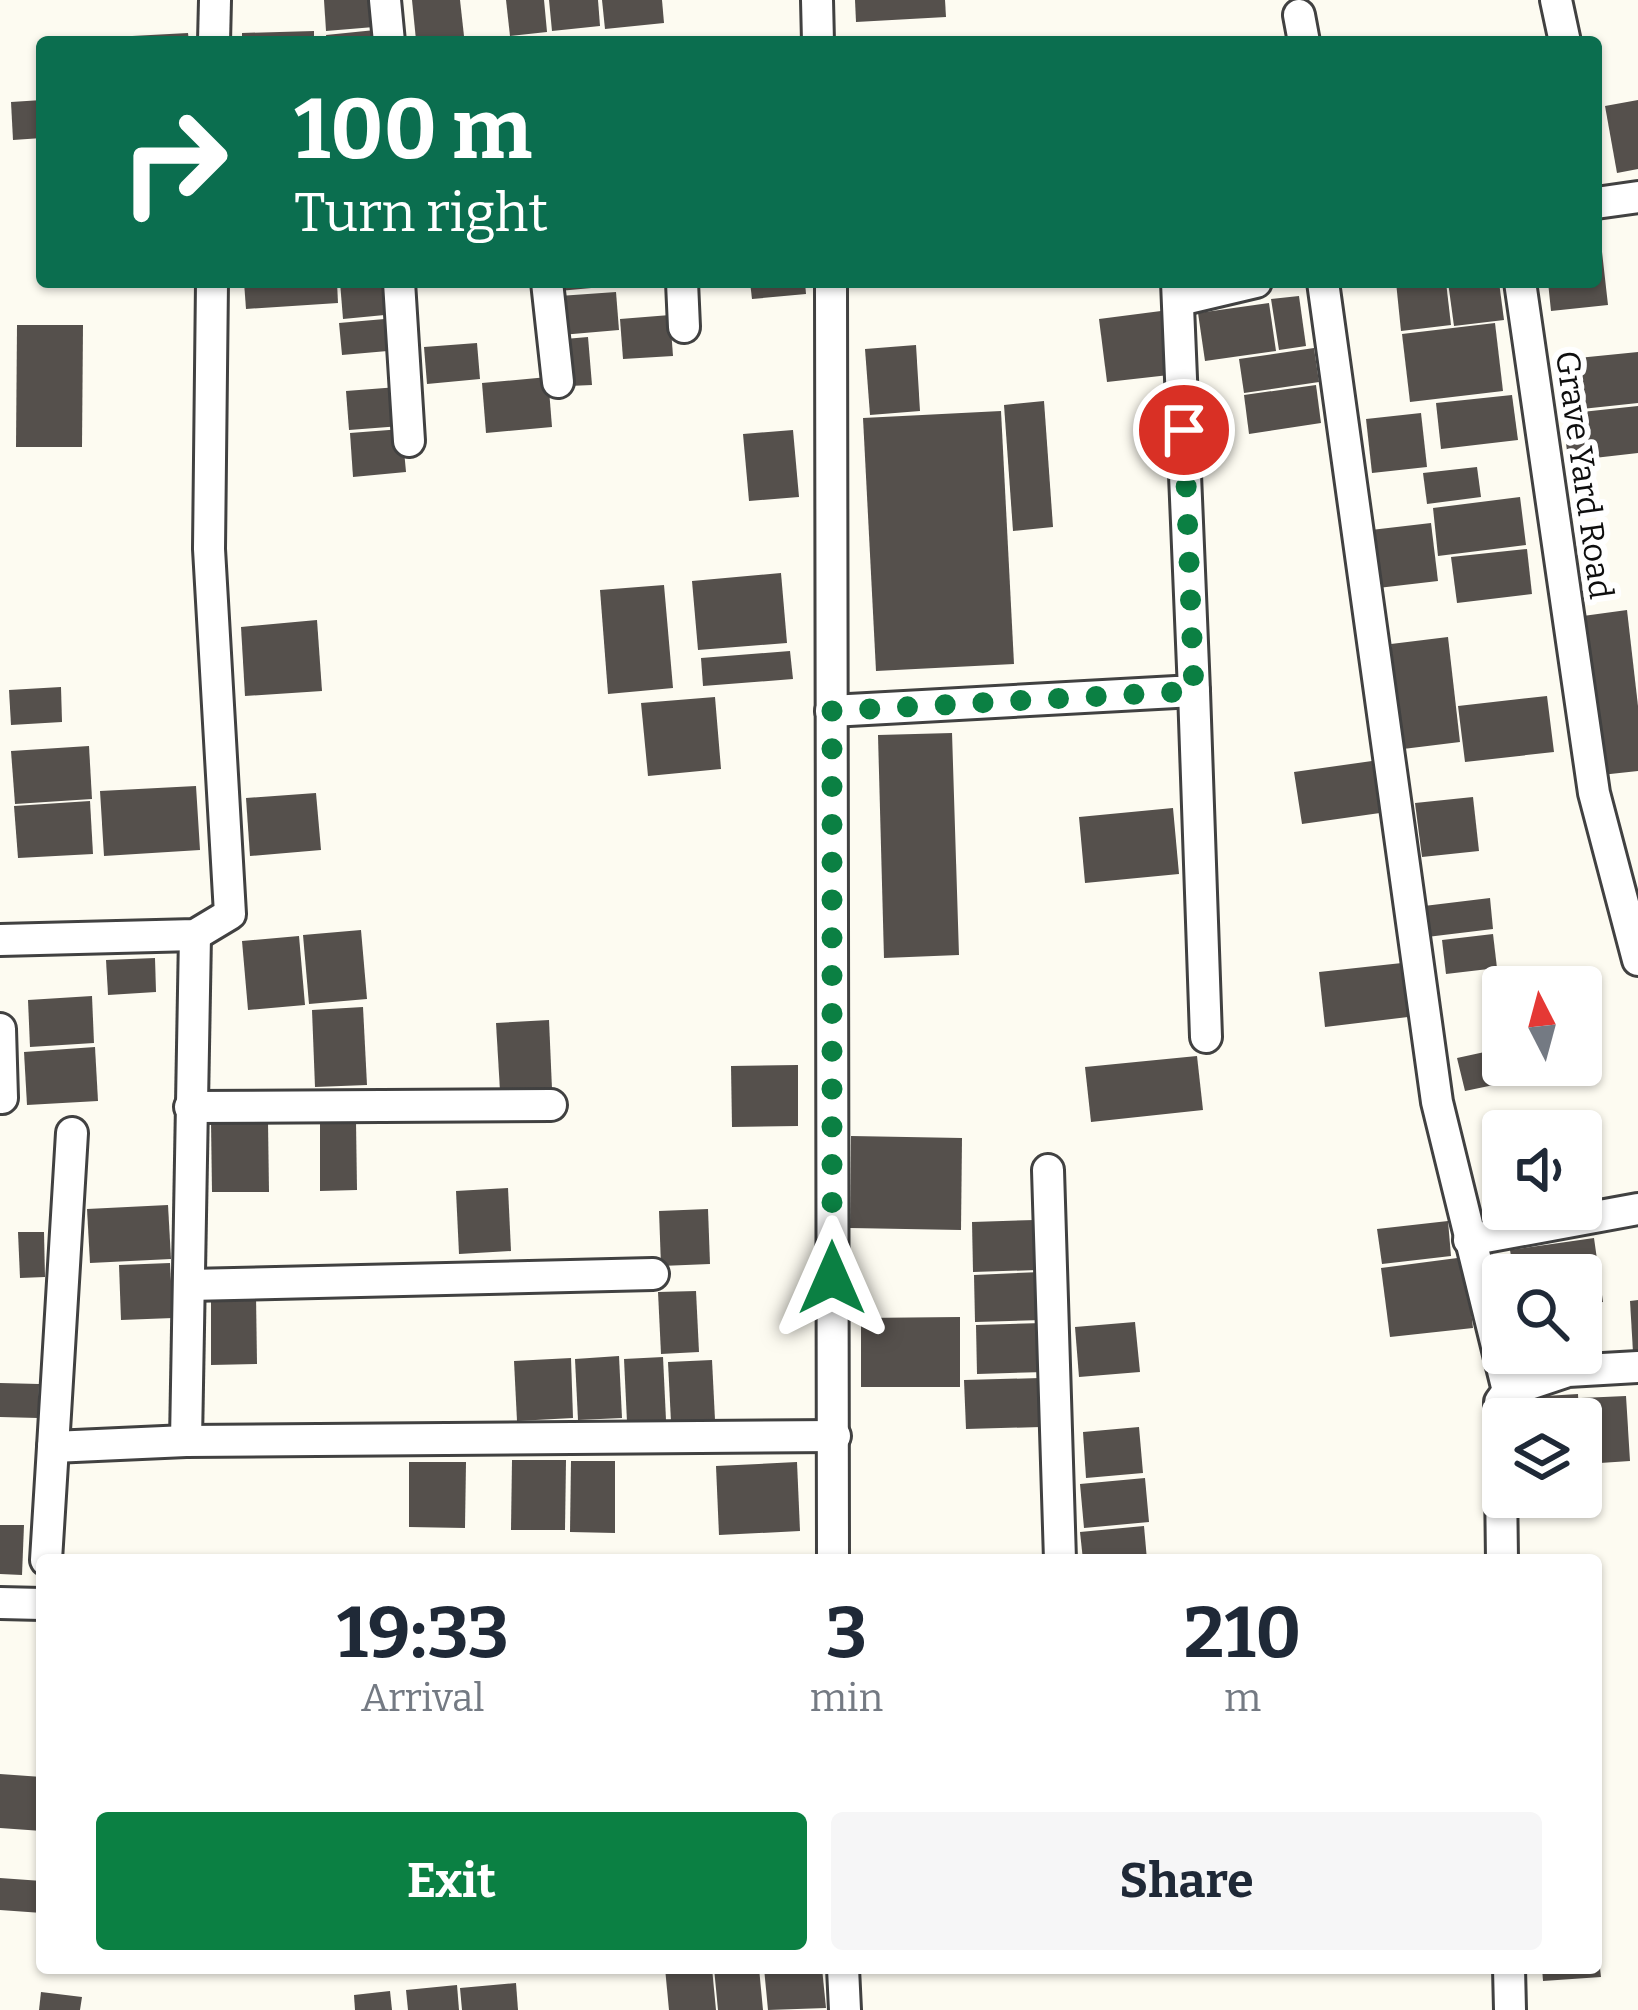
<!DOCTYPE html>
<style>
:root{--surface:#fff;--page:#f6f6f7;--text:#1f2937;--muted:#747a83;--accent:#0b8043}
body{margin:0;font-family:Bitter,serif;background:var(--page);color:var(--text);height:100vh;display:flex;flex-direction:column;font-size:45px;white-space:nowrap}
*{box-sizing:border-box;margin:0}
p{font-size:39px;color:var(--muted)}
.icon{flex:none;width:66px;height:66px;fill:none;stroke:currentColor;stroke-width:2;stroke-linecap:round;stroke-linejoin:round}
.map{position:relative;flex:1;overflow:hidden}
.side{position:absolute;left:36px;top:1554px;width:1566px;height:420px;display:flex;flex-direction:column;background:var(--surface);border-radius:12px;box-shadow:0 3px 9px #0004}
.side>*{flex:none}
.top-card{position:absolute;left:36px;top:36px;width:1566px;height:252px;border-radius:12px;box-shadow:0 3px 9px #0004;background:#0b6e4f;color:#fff;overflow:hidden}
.needle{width:78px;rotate:354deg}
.tools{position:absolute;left:1482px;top:966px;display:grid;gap:24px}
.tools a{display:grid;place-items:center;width:120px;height:120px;border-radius:12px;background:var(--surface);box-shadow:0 3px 9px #0004;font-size:60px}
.pin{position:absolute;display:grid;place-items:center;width:102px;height:102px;color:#fff;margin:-51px;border:6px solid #fff;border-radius:50%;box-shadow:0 3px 12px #0007}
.me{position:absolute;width:132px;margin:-66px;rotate:0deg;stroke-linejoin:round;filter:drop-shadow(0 0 9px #0008)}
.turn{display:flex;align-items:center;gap:42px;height:252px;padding:0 60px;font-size:54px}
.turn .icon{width:156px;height:156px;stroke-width:2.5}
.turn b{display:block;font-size:84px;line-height:102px}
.eta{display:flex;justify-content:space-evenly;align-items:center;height:204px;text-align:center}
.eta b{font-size:72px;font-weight:700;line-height:84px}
.cta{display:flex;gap:24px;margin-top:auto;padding:24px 60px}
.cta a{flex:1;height:138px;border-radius:12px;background:var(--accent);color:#fff;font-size:48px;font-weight:700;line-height:138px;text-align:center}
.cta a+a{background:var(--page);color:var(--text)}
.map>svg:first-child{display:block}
.building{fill:#55504c}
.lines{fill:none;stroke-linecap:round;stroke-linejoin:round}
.street-casing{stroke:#414141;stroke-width:36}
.street{stroke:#fff;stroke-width:30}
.route{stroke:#0b8043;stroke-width:21;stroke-dasharray:0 37.8}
.labels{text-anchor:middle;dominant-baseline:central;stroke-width:12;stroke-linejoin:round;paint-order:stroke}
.street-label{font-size:33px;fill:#0e0e0e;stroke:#fff}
</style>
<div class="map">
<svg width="1638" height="2010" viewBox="0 0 1638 2010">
<rect width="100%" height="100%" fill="#fdfbf1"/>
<g class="building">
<polygon points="324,0 372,0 374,27 326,31"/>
<polygon points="412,0 460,0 464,36 416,40"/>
<polygon points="506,0 544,0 547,32 510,36"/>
<polygon points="549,0 598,0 600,26 552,31"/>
<polygon points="602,0 662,0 664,23 605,29"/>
<polygon points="855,0 945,0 946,17 856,22"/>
<polygon points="385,29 386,42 327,42 326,35"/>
<polygon points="314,31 314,42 242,42 242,33"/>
<polygon points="188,33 189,42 95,42 95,38"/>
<polygon points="42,100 42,138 13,140 11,102"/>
<polygon points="1638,100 1638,169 1617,173 1605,106"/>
<polygon points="1596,234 1600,234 1608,305 1551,311 1548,282 1596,282"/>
<polygon points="244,282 337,282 338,303 246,309"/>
<polygon points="340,282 392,282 395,314 343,319"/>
<polygon points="559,282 612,282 613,286 559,291"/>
<polygon points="750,282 805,282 806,294 752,299"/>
<polygon points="1396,282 1446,282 1451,325 1401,331"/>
<polygon points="1448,282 1499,282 1504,320 1454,326"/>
<polygon points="616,292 619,330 561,335 559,296"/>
<polygon points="1299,296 1306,346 1279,350 1271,299"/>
<polygon points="1269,303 1276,351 1205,361 1198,313"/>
<polygon points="1161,311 1169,375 1107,382 1099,319"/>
<polygon points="670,315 673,356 623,359 620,319"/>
<polygon points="396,318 399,350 342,355 339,323"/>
<polygon points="1495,323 1503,391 1410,402 1402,334"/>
<polygon points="17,325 83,325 82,447 16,447"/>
<polygon points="588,337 592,385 569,386 565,339"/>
<polygon points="477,343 480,379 427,384 424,347"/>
<polygon points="916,345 920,411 870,415 865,349"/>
<polygon points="1314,348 1319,382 1244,393 1239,359"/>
<polygon points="1638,352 1638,403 1563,411 1558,360"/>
<polygon points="548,377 552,427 486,433 482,383"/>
<polygon points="1316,385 1321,423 1249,434 1244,395"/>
<polygon points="398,387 401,426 349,430 346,391"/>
<polygon points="1512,395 1518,440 1441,449 1436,403"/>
<polygon points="1044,401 1053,527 1013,531 1004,405"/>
<polygon points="1638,406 1638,453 1568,461 1563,414"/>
<polygon points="1001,411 1014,664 876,671 863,418"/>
<polygon points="1421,413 1427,467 1372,473 1366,419"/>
<polygon points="402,429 406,472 353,477 350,433"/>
<polygon points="793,430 799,497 749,501 743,434"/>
<polygon points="1477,467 1481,497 1427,504 1423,473"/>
<polygon points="1520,497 1526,545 1438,556 1433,508"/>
<polygon points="1431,523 1438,581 1378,588 1371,530"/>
<polygon points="1527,549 1532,594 1457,603 1451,557"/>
<polygon points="781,573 787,643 698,650 692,581"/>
<polygon points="664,585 673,688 608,694 600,590"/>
<polygon points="1627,610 1638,706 1638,771 1601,775 1583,616"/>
<polygon points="317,620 322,691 245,696 241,627"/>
<polygon points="1448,637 1460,742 1403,749 1391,644"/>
<polygon points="790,651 793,679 703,686 701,658"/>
<polygon points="61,687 62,722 11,725 9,690"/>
<polygon points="1547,696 1554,752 1465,762 1458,706"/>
<polygon points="715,697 721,769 648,776 641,703"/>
<polygon points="952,733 959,955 884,958 878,735"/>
<polygon points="89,746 92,799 15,804 11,751"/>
<polygon points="1372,761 1380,813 1302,824 1294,772"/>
<polygon points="196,786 200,850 104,856 100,791"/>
<polygon points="316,793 321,850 250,856 246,798"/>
<polygon points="1473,797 1479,851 1422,857 1415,803"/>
<polygon points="90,801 93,854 18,858 14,806"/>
<polygon points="1173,808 1179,874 1085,883 1079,817"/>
<polygon points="1490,898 1493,929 1427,937 1424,906"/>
<polygon points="361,930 367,999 309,1004 303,935"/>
<polygon points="1493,934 1497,968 1446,974 1442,940"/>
<polygon points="299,936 305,1005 248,1010 242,941"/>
<polygon points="155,958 156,992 108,995 106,960"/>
<polygon points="1402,963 1408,1017 1325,1027 1319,972"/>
<polygon points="92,996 94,1043 30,1047 28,1000"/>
<polygon points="363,1007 367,1085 315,1087 312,1010"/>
<polygon points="549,1020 552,1089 500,1091 496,1023"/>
<polygon points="95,1047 98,1101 27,1105 24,1052"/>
<polygon points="1503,1048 1503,1065 1539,1065 1541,1075 1465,1091 1457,1058"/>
<polygon points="1197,1056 1203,1110 1091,1122 1085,1067"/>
<polygon points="798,1065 798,1126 732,1127 731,1066"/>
<polygon points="356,1121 357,1190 320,1191 320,1122"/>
<polygon points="211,1122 268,1122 269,1192 212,1192"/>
<polygon points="851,1136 962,1138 961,1230 850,1228"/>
<polygon points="1503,1154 1503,1206 1493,1208 1484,1157"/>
<polygon points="508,1188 511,1251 459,1254 456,1191"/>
<polygon points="168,1205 171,1259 90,1263 87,1209"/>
<polygon points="708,1209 710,1264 661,1266 659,1211"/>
<polygon points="1035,1220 1037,1270 973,1272 972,1222"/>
<polygon points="1448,1221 1451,1256 1382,1264 1377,1229"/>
<polygon points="18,1232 44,1232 45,1277 20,1278"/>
<polygon points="1594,1238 1603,1302 1581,1305 1581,1275 1514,1275 1510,1250"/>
<polygon points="1465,1257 1473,1328 1390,1337 1381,1268"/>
<polygon points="170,1263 173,1318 121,1320 119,1265"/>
<polygon points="1041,1272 1042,1320 975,1322 974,1275"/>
<polygon points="696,1291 699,1352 661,1354 658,1292"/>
<polygon points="211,1295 256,1295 257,1364 211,1365"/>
<polygon points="1638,1300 1638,1352 1633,1352 1630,1301"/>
<polygon points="960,1317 960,1387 861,1387 861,1318"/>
<polygon points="1135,1322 1140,1372 1079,1377 1075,1327"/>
<polygon points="1043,1323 1045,1372 977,1374 976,1325"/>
<polygon points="619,1356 622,1418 578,1420 575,1359"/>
<polygon points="663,1357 666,1420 627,1422 624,1359"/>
<polygon points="571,1358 573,1418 517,1421 514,1361"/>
<polygon points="712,1360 715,1420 671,1422 668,1362"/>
<polygon points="1040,1378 1041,1427 966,1429 964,1380"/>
<polygon points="0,1383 39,1384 38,1418 0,1417"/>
<polygon points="1578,1394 1579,1419 1531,1419 1529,1397"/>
<polygon points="1626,1396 1630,1461 1585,1464 1581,1398"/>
<polygon points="1139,1427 1143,1473 1086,1478 1083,1432"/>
<polygon points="512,1460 566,1460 565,1530 511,1530"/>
<polygon points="571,1461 615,1461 615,1533 570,1532"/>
<polygon points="409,1462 466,1462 465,1528 409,1527"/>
<polygon points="797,1462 800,1531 719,1535 716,1466"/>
<polygon points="1145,1478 1149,1522 1084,1528 1080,1484"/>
<polygon points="0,1525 24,1525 22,1575 0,1574"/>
<polygon points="1144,1526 1147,1560 1083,1560 1080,1532"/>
<polygon points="0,1774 42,1777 42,1831 0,1828"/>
<polygon points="0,1878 42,1881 42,1913 0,1910"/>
<polygon points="665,1968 712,1968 716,2010 669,2010"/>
<polygon points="714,1968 759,1968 763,2010 718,2010"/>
<polygon points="764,1968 822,1968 826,2008 768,2010"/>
<polygon points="1542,1968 1600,1968 1601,1977 1543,1981"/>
<polygon points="516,1983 518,2010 462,2010 460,1988"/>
<polygon points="457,1985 459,2010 408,2010 406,1990"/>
<polygon points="390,1991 392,2010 355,2010 354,1995"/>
<polygon points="41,1992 82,1997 80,2010 39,2010"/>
</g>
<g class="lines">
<g class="street-casing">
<g id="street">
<polyline points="385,0 389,42"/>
<polyline points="817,0 818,42"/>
<polyline points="1556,0 1565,42"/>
<polyline points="1299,15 1304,42"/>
<polyline points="214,42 215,0"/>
<polyline points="1596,203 1638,197"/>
<polyline points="399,282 409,441"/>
<polyline points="547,282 558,382"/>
<polyline points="682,282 684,327"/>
<polyline points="831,282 833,1560"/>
<polyline points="1323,282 1437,1102 1508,1391 1500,1402 1502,1560"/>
<polyline points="1520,282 1594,793 1638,960"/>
<polyline points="1180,300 1256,282"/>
<polyline points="1194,691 1206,1037"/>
<polyline points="831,711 1194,691 1177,282"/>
<polyline points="0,940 195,935 230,914 209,549 212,282"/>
<polyline points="0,1029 2,1098"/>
<polyline points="190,1107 551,1105"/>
<polyline points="72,1133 53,1447 186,1441 835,1436"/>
<polyline points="1048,1170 1060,1560"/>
<polyline points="1469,1240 1638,1209"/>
<polyline points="189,1285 653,1274"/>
<polyline points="1508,1391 1568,1371 1638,1367"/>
<polyline points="186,1441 195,935"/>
<polyline points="46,1560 53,1447"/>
<polyline points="0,1603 42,1604"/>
<polyline points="843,1968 845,2010"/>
<polyline points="1509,1968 1510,2010"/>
</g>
</g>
<use href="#street" class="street"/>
</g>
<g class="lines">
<polyline class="route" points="832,1278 832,711 1194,691 1184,430"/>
</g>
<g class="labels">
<g class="street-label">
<text transform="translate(1584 475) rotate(82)">Grave Yard Road</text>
</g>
</g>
</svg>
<div class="tools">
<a><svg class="needle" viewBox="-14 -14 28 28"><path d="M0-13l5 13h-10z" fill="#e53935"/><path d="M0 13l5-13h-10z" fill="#747a83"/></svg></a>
<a><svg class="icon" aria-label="sound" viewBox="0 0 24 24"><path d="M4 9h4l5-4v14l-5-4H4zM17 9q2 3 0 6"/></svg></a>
<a><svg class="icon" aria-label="search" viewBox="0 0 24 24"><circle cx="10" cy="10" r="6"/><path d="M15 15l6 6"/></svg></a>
<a><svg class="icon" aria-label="layers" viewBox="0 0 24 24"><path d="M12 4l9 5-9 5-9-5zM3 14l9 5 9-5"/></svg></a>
</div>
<div class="pin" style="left:1184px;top:430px;background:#d93025"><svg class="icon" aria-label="arrive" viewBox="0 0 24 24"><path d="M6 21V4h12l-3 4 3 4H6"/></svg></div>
<svg class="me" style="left:832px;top:1278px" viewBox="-20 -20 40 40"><path d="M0-17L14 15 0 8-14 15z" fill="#0b8043" stroke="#fff" stroke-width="4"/></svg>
<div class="top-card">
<div class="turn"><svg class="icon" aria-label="right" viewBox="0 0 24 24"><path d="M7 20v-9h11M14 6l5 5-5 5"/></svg><div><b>100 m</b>Turn right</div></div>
</div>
<section class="side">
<div class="eta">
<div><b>19:33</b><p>Arrival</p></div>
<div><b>3</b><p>min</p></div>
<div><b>210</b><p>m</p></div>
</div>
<div class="cta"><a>Exit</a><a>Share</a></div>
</section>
</div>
